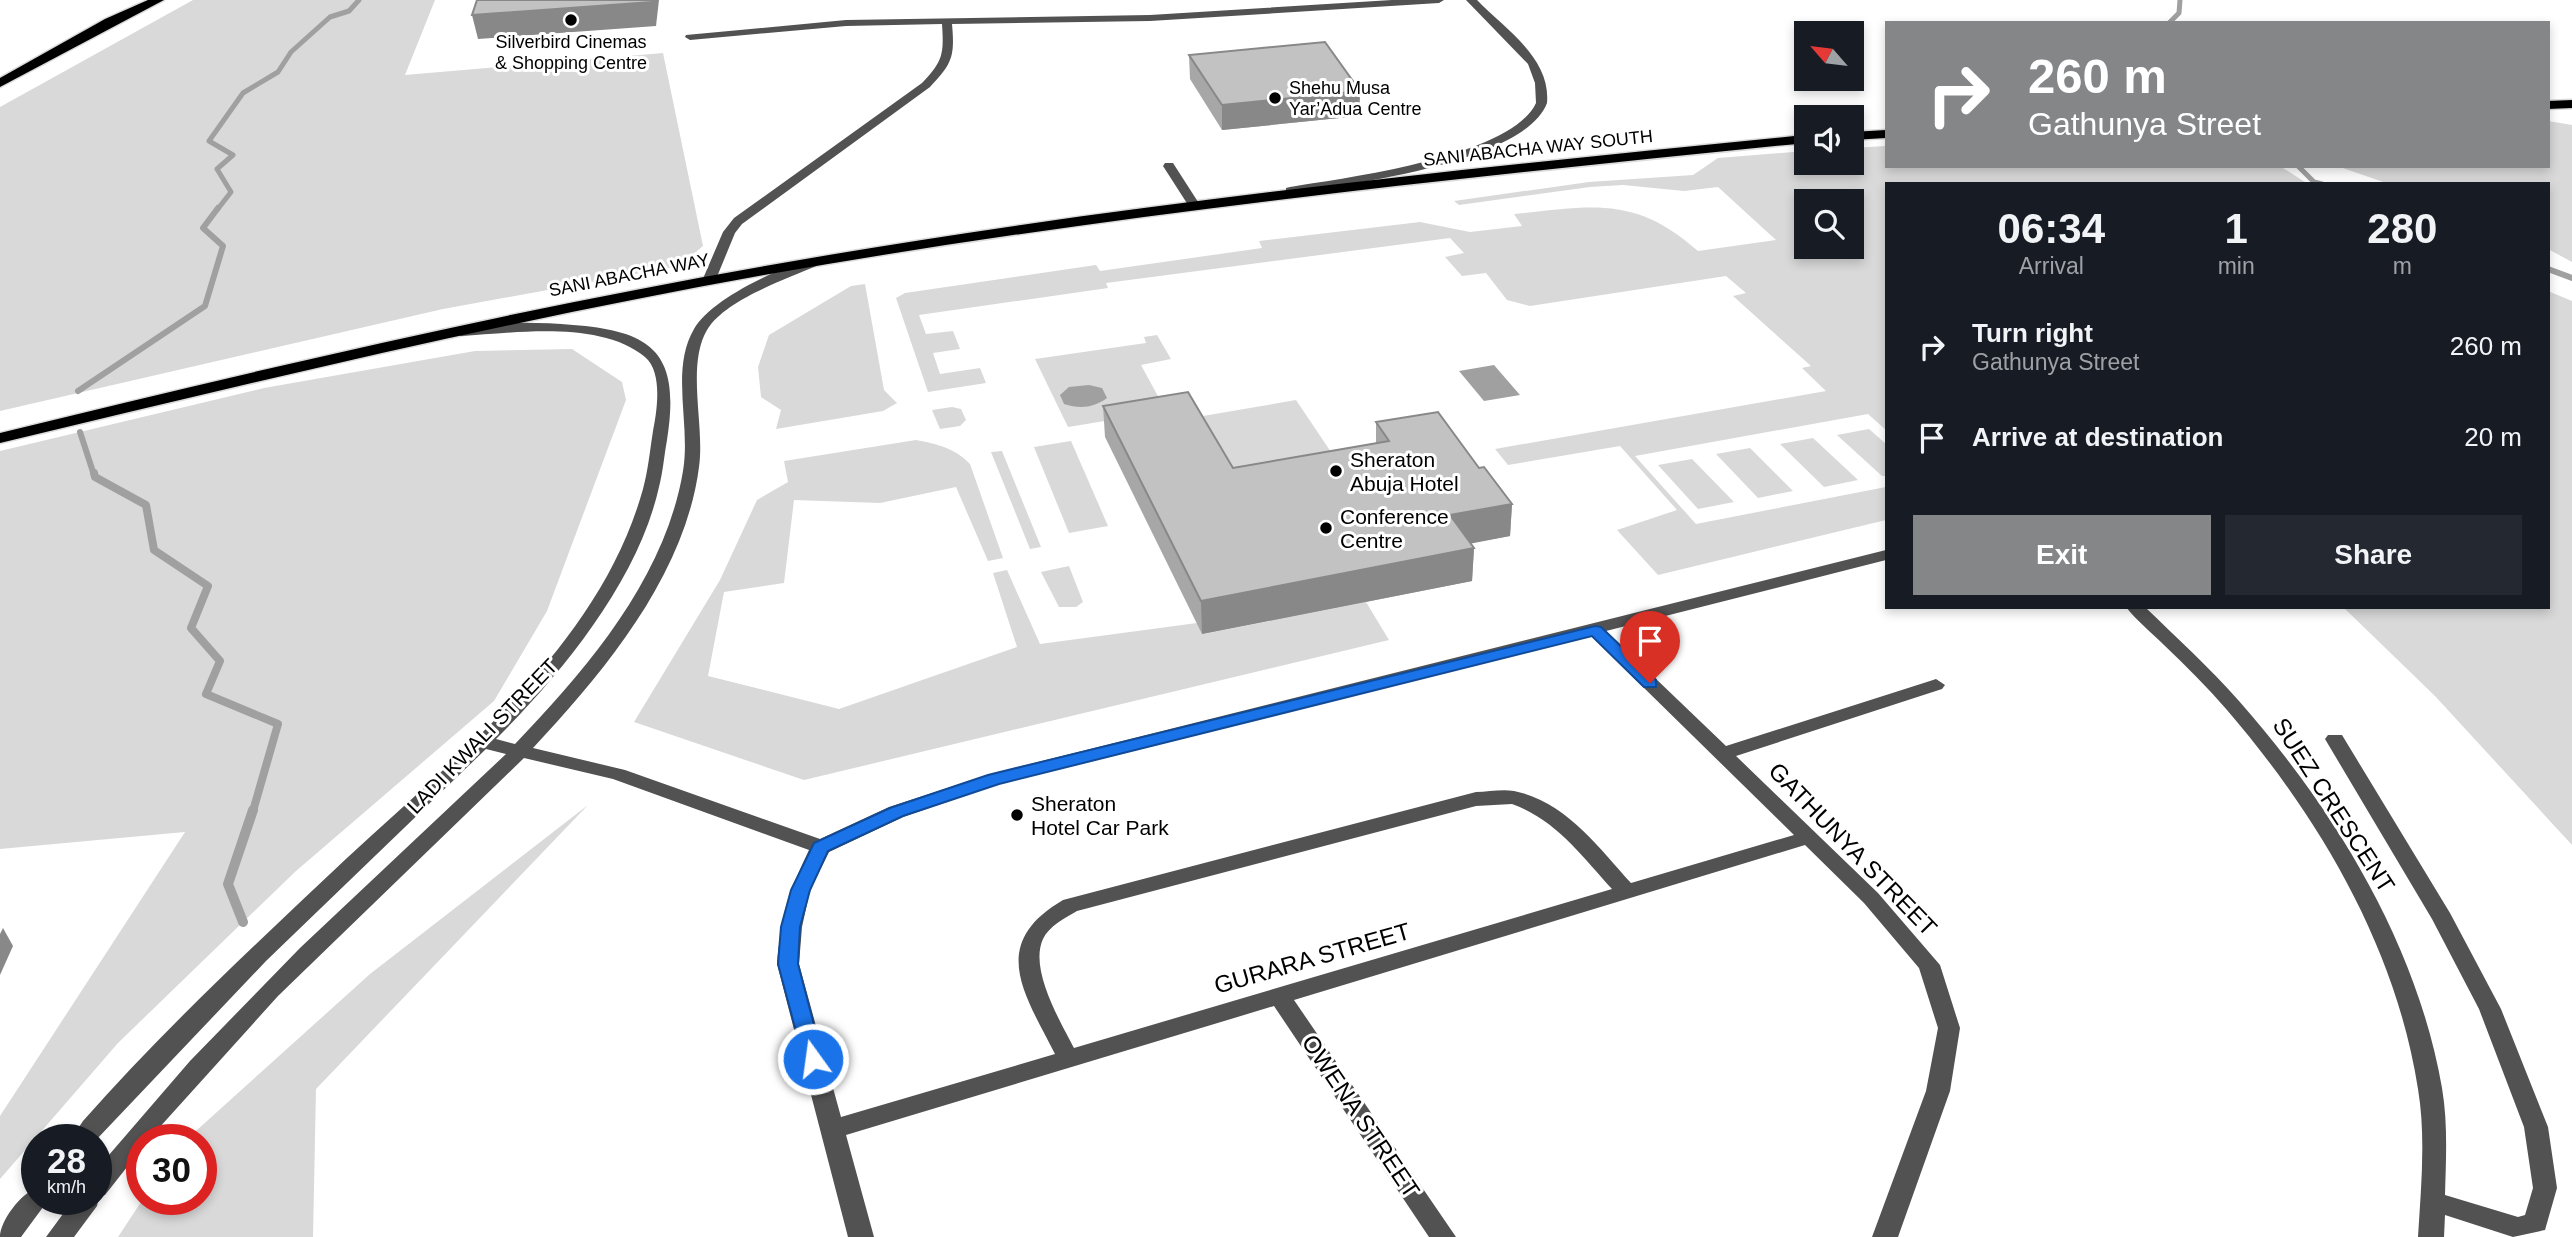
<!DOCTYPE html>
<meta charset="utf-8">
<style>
:root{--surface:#171b24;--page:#242831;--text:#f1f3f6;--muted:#9ea1a6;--accent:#858687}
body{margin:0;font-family:Helvetica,sans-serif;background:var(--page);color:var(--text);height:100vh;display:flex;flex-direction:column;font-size:26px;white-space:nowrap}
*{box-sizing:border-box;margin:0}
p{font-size:23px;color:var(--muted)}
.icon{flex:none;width:38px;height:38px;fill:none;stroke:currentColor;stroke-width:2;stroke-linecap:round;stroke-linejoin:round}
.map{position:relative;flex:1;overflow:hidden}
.details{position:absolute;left:1885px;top:182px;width:665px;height:427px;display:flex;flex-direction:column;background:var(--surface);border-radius:0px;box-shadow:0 4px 10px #0003}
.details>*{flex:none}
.top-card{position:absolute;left:1885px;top:21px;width:665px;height:147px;border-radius:0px;box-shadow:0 4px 10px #0003;background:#858687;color:#fff;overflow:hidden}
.needle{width:46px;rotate:298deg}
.fabs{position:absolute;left:1794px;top:21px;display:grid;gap:14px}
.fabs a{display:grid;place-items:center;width:70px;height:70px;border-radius:0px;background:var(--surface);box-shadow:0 4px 10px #0003;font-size:35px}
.speed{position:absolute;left:21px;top:1124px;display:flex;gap:14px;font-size:35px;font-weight:700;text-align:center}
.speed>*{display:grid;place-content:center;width:91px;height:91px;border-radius:50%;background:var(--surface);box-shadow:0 4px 10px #0003;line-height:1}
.speed small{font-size:18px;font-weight:400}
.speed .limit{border:10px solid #d22;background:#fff;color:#111}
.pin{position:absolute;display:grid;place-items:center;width:60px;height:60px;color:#fff;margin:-72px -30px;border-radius:50% 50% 50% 0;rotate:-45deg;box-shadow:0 0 7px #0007}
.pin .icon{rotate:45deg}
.me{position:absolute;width:77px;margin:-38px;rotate:346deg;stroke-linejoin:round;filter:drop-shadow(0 0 5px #0008)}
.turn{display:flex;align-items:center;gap:24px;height:147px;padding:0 28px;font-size:32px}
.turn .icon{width:91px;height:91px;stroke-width:2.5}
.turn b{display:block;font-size:49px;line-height:60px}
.eta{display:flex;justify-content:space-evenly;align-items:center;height:119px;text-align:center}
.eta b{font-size:42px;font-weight:600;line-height:49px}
.button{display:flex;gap:14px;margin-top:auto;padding:14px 28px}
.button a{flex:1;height:80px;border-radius:0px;background:var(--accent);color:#fff;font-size:28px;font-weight:600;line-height:80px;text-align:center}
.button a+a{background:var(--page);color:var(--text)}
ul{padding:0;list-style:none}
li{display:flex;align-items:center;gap:21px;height:91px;padding:0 28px}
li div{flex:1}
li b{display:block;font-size:26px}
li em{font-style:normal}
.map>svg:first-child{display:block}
.green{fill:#d9d9d9;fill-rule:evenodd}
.water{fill:#a0a0a0}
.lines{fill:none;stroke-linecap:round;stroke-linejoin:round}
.stream-far3{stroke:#a0a0a0;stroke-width:5}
.stream-far2{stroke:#a0a0a0;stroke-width:6}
.stream-far1{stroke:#a0a0a0;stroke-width:8}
.stream{stroke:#a0a0a0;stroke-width:10}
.highway-casing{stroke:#dbdbdb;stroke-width:3}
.minor{fill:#525252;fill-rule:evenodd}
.highway{fill:#000;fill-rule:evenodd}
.wall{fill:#a7a7a7}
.shaded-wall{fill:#888}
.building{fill:#c2c2c2;stroke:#888;stroke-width:2}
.route{fill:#1a73e8;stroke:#114b97;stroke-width:2}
.poi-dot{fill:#000;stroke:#fff;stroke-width:2.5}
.labels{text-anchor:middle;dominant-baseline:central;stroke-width:6;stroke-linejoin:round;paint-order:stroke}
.far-poi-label{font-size:18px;fill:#000;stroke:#fff}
.far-street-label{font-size:18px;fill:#000;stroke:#fff}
.poi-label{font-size:21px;fill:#000;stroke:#fff;text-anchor:start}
.street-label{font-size:21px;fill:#000;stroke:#fff}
.near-street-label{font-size:24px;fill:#000;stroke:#fff}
</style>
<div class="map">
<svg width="2572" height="1237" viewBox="0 0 2572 1237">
<rect width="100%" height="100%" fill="#fff"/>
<g class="green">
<polygon points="193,0 435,0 405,75 663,53 703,246 679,266 443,309 0,411 0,107"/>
<polygon points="2548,121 2572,125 2572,262 2548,249 2548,184 2389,184 2337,166 2548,166"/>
<path d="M 1886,146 L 1886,166 L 2280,166 L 2308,184 L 1886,184 L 1886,430 L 1868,414 L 1635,456 L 1696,524 L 1886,487 L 1886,520 L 1658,575 L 1617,530 L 1677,510 L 1620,446 L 1508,465 L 1495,449 L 1826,391 L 1802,368 L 1811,366 L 1733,296 L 1746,293 L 1726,276 L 1530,306 L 1507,300 L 1486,273 L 1462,276 L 1445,257 L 1464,253 L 1450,238 L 1106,283 L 1108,288 L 919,315 L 926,334 L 953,331 L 960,349 L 933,353 L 940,374 L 980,368 L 986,383 L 928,392 L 896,298 L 905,293 L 1096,265 L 1100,271 L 1262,248 L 1259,241 L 1420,222 L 1470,232 L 1522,226 L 1514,214 C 1592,206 1635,195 1698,251 L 1776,240 L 1718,187 L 1684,191 L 1623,185 L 1590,187 L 1459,205 L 1454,201 L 1589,182 L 1693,175 L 1718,158 L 1806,151 L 1806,163 L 1852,163 L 1852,148 ZM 1806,201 L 1852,201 L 1852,247 L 1806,247 Z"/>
<polygon points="865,284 884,390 897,403 883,411 776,429 781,410 761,397 758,367 769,335 851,286"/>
<polygon points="2548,291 2572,301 2572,845 2435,696 2343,607 2548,607"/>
<polygon points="1157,335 1171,359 1141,365 1166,411 1068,427 1035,359 1146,343 1144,337"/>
<polygon points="572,349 622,382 626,400 547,611 494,701 296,871 243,922 118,1043 0,1179 0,1116 185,832 0,849 0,451 264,388 475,351"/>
<polygon points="1296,400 1337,461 1240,478 1203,416"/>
<polygon points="952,407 961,409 966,420 960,426 940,429 932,410"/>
<polygon points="1869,429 1886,444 1886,476 1882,476 1837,435"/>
<polygon points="1813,438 1858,480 1824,487 1780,444"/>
<path d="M 916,440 C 937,444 955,448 970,464 L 1003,558 L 988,561 L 956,487 L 880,503 L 794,500 L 784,583 L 724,592 L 708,676 L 839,709 L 1017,647 L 993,573 L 1007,570 L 1040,644 L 1197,623 L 1203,634 L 1366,602 L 1389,640 L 804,780 L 634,722 L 720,580 L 757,500 L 788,482 L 784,461 Z"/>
<polygon points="1071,441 1108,526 1069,533 1034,447"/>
<polygon points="1750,448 1793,491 1758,498 1716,454"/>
<polygon points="1002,451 1041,547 1030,549 991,452"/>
<polygon points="1692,459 1734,502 1698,509 1658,465"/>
<polygon points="1069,566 1083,602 1076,607 1059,607 1041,572"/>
<polygon points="588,805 316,1089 313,1237 118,1237 143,1199 201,1199 201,1139 187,1139 370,974"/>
</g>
<g class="water">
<polygon points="1494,365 1520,395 1484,401 1459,371"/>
<path d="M 1089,385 L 1102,388 L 1107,398 C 1093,408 1080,409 1064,404 L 1060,395 L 1069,387 Z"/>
</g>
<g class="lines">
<g class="stream-far3">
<polyline points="2169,23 2179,13 2180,0"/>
<polyline points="2298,166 2314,182 2322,184"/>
<polyline points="217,210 231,192 217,169 233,155 209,141 243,93 278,72 291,52 330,17 349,11 359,0"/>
</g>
<g class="stream-far2">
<polyline points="2548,269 2572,278"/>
<polyline points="78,391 205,306 223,246 203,228 218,208"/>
<polyline points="80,432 94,475"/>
</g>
<polyline class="stream-far1" points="94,473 95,477 146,505 154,550 208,586 191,628 220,661 206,694 278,724 253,811"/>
<polyline class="stream" points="243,922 228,884 253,810"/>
<g class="highway-casing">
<g id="highway">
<polygon points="148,0 164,0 0,87 0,78 105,19"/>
<polygon points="2572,100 2572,108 2548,109 2548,101"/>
<polygon points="1886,130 1886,138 1852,140 1852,132"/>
<path d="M 1806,135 L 1806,143 C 1458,178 1109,214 764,275 C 507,321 254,382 0,443 L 0,433 C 254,371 507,311 765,266 C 1109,205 1458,169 1806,135 Z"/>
</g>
</g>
<g class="minor">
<path d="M 1392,0 L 1444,0 L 1439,3 L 1150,21 L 952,24 C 955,57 952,64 930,87 L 742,224 L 735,233 L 714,284 L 704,284 L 702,281 L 723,232 L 734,218 L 922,83 C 943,61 944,54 942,24 L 846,26 L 690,40 L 685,37 L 686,35 L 846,20 L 1150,15 Z"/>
<path d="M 1466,0 L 1477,0 C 1505,29 1551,58 1547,103 C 1528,155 1389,178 1339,186 C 1323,189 1302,196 1286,194 L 1286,188 L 1290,187 C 1346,178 1511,157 1536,103 L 1535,83 L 1528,64 Z"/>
<polygon points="1165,163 1173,163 1200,205 1198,208 1190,208 1163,166"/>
<path d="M 811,259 L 818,263 L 816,266 C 784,280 725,300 707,330 C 686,366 705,426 699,467 C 685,575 605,671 533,748 L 625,770 L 820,839 L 889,807 L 994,773 L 1886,550 L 1886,560 L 1606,631 L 1726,746 L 1930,681 L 1936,679 L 1945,685 L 1942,689 L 1736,756 L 1878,893 L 1940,965 L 1960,1028 L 1950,1091 L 1898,1237 L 1872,1237 L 1926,1091 L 1938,1028 L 1919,968 L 1864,903 L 1805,845 L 1294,1000 L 1456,1237 L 1429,1237 L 1274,1006 L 846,1135 L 874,1237 L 848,1237 L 777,964 C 781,917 789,892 809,850 L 613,779 L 524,758 L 278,996 L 149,1139 L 142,1139 L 142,1148 L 105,1195 L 99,1197 L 97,1206 L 74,1237 L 46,1237 L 74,1199 L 96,1199 L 96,1170 L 190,1061 L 300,948 L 506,754 L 486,749 L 266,961 L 96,1140 L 71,1139 L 83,1121 C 165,1028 257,943 347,858 C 460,753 600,644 643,489 C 648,471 650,450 653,431 C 657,411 663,372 645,357 C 600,320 515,333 461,336 L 454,332 L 456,329 C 490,321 538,322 573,325 C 657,331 680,357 667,440 C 664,456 663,472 659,487 C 638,581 562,673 496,739 L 515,744 C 588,668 665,578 683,471 C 691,425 670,370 694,329 C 711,299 778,268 811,259 ZM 1590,635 L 1794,835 L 1631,883 C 1598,847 1565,801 1514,791 C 1501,789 1488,792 1476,792 L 1063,900 C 988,944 1024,993 1055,1054 L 841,1117 L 799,964 L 802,927 L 810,890 L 829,852 L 903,817 L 999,784 ZM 1512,804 C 1555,819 1582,856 1612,889 L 1074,1048 C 1060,1021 1029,969 1043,939 C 1049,926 1065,918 1077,911 L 1476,806 Z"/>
<path d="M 2126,607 L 2145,607 C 2177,638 2210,668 2239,701 C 2335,810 2417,944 2442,1088 C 2448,1123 2446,1159 2445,1195 L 2518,1217 L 2525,1215 L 2533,1188 L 2524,1127 L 2479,1009 L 2432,919 L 2325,739 L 2328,735 L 2342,735 L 2450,913 L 2501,1009 L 2548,1127 L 2557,1188 L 2545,1230 L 2513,1237 L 2445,1215 L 2444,1237 L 2418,1237 C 2421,1188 2426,1137 2418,1089 C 2396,947 2319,817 2227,710 C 2207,687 2186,666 2164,645 C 2152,633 2137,621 2126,607 Z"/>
<path d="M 37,1188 L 37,1199 L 49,1199 L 21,1237 L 0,1237 C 0,1221 21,1193 37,1188 Z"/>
</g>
<use href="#highway" class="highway"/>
</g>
<g class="wall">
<polygon points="1189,55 1360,91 1359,116 1222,130 1190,79"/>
<polygon points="1103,406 1233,468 1376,444 1376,422 1479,468 1512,504 1510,536 1470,543 1474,548 1472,581 1202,634 1105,437"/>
</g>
<g class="shaded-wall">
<polygon points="652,0 659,0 656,26 478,39 472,15"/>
<polygon points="1360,91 1359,116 1222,130 1222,105"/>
<polygon points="1512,504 1510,536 1448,548 1450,515"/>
<polygon points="1474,548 1472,581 1202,634 1201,601"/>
<polygon points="3,928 13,946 0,975 0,934"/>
</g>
<g class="building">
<polygon points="477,0 652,0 652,2 472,15"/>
<polygon points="1325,42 1360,91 1222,105 1189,55"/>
<polygon points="1188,392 1233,468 1389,441 1376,422 1438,412 1479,468 1484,467 1512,504 1450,515 1474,548 1201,601 1103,406"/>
</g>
<polygon class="route" points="1595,626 1601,627 1656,680 1656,687 1644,687 1592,636 999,784 903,816 828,851 810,890 800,927 798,964 823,1059 820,1065 805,1065 778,964 781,927 791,890 814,843 890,808 988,775"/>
<g class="poi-dot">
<circle cx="571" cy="20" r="7"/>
<circle cx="1275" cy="98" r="7"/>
<circle cx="1336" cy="471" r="7"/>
<circle cx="1326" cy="528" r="7"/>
<circle cx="1017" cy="815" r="7"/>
</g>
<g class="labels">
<g class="far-poi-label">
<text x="571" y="42">Silverbird Cinemas<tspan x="571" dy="21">&amp; Shopping Centre</tspan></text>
<text x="1289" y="88" text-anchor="start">Shehu Musa<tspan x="1289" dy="21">Yar’Adua Centre</tspan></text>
</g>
<g class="far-street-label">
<text transform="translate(1538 148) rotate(-6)">SANI ABACHA WAY SOUTH</text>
<text transform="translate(629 275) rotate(-11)">SANI ABACHA WAY</text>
</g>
<g class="poi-label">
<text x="1350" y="459">Sheraton<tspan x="1350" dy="24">Abuja Hotel</tspan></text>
<text x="1340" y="516">Conference<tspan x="1340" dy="24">Centre</tspan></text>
<text x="1031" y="803">Sheraton<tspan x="1031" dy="24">Hotel Car Park</tspan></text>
</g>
<g class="street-label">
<text transform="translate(482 736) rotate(-46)">LADI KWALI STREET</text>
</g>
<g class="near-street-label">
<text transform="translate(2334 805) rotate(57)">SUEZ CRESCENT</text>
<text transform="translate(1853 849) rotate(46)">GATHUNYA STREET</text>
<text transform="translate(1312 958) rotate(-16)">GURARA STREET</text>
<text transform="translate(1361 1116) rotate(56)">OWENA STREET</text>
</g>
</g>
</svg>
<div class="fabs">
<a><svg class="needle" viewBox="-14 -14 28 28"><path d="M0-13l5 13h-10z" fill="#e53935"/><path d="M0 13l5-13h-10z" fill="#9ea1a6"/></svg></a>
<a><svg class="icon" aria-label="sound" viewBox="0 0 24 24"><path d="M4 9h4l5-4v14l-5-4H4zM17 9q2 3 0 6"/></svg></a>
<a><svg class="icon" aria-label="search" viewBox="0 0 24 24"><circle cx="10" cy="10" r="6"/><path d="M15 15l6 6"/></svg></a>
</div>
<div class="speed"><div>28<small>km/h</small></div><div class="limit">30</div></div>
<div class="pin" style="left:1650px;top:683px;background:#d93025"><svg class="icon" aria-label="arrive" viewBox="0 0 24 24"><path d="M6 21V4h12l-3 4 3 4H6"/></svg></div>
<svg class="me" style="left:813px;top:1059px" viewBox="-20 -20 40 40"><circle r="17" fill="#1a73e8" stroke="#fff" stroke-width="3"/><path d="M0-11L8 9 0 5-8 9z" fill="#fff"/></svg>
<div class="top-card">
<div class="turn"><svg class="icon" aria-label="right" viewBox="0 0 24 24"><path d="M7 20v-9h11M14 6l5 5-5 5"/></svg><div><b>260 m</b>Gathunya Street</div></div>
</div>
<section class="details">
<div class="eta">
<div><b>06:34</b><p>Arrival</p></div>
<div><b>1</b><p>min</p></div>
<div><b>280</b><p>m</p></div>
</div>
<ul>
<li><svg class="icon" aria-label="right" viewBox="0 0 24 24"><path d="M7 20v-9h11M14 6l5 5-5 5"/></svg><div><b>Turn right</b><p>Gathunya Street</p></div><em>260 m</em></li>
<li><svg class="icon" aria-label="arrive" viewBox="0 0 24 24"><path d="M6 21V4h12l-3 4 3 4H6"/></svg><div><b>Arrive at destination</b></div><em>20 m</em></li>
</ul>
<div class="button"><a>Exit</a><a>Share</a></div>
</section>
</div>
